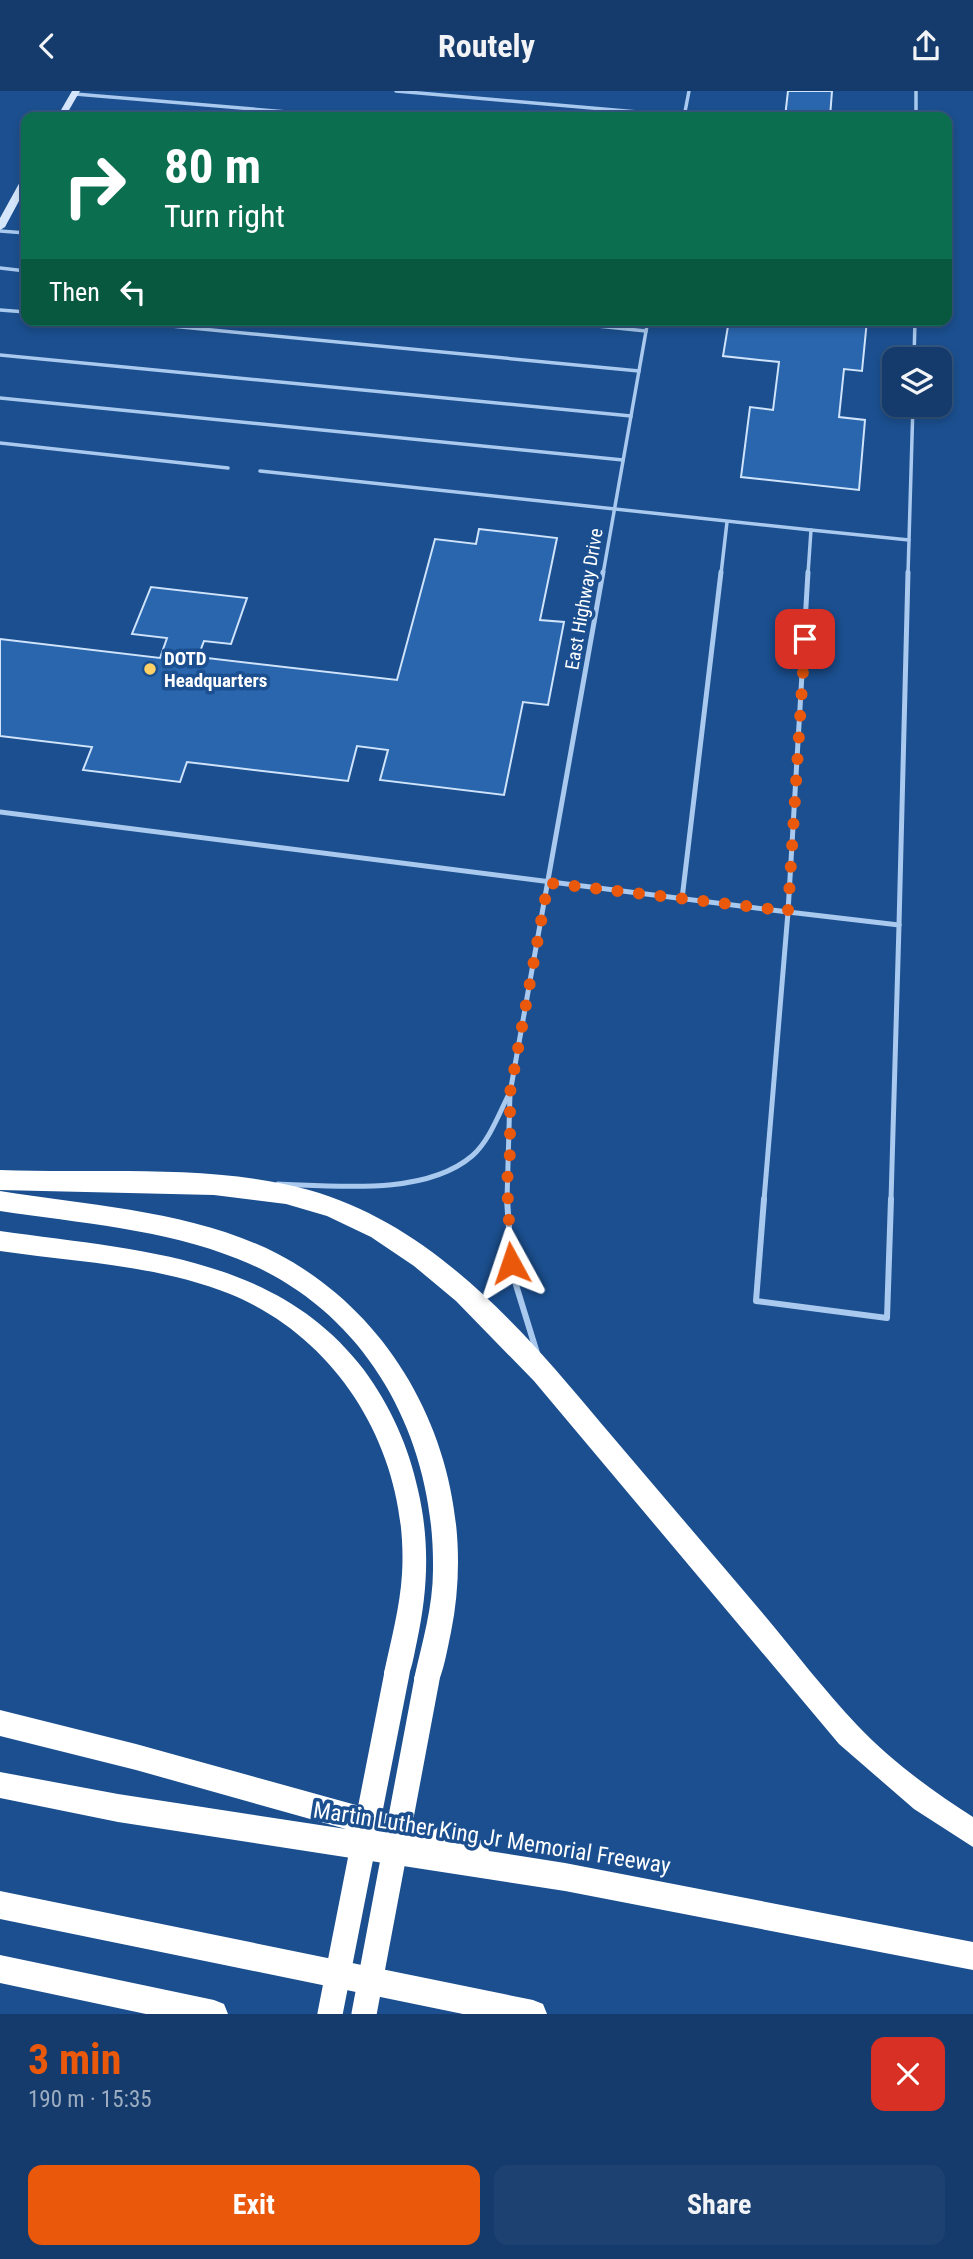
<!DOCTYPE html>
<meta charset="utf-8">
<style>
:root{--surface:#143b6b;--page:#1d4271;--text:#f1f3f6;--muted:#9dadc1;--line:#33557e;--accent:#ea580c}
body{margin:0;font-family:"Roboto Condensed",sans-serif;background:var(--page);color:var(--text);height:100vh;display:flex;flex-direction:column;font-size:26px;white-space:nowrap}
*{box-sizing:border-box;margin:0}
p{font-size:23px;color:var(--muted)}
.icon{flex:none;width:38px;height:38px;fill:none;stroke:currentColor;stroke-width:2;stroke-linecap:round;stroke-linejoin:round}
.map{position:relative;height:1923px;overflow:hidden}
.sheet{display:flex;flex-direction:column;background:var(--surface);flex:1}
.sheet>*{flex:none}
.top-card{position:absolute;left:21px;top:21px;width:931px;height:214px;border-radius:14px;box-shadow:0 4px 10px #0003,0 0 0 2px var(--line);background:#0b6e4f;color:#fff;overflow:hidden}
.buttons{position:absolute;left:882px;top:256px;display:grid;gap:14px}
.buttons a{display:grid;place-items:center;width:70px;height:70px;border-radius:14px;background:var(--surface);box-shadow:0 4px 10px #0003,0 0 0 2px var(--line);font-size:35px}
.pin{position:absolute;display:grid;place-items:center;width:60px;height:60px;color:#fff;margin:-30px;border-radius:14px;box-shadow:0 4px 10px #0006}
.me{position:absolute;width:77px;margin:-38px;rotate:355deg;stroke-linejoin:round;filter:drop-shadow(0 0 5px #0008)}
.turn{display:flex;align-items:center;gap:24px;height:147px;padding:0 28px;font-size:32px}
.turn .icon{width:91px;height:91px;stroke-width:2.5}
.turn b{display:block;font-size:49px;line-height:60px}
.then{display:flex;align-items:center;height:66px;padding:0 28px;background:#0003;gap:14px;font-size:26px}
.round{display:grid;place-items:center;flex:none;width:74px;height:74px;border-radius:14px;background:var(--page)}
.summary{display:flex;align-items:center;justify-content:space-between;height:119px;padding:0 28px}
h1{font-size:42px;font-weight:700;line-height:52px;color:var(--accent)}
.action{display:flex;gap:14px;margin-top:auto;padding:14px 28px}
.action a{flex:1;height:80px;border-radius:14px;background:var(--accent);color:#fff;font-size:28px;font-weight:700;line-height:80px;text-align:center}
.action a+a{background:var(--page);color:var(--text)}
header{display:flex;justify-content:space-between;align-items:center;height:91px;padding:0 28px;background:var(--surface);font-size:32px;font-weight:700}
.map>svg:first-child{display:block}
.building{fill:#2a66ad;stroke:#cfe3fa;stroke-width:2}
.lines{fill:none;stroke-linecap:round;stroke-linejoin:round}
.lane-far2{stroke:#a9c9ee;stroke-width:3.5}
.lane-far1{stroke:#a9c9ee;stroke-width:5}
.lane{stroke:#a9c9ee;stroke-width:6}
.secondary{fill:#d6e6fa;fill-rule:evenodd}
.highway{fill:#fff;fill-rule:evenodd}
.highway-bridge{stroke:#fff;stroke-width:25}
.route{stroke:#ea580c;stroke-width:12;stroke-dasharray:0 21.6}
.poi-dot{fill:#ffd166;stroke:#1b4f8f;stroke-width:2.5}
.labels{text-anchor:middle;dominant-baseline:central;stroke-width:7;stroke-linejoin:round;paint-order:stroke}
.street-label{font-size:19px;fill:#fff;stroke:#1b4f8f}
.poi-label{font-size:19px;font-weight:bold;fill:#fff;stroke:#1b4f8f;text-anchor:start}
.near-street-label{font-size:23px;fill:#fff;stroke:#1b4f8f}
</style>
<header><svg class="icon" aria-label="back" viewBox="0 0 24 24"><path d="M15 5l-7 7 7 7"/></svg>Routely<svg class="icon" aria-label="share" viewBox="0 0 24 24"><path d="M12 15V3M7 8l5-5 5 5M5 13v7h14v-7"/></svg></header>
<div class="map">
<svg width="973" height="1923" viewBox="0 0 973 1923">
<rect width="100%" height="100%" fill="#1b4f8f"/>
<g class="building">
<polygon points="788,0 832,0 830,26 785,26"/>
<polygon points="729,229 867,229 862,280 844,278 839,326 865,329 859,399 741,386 750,316 773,319 779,271 723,265"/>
<polygon points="479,438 557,447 540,529 564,531 548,614 523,611 504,704 380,689 388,659 357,655 348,690 187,671 180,691 83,679 92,656 0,645 0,548 160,567 167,547 132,543 151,496 247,507 231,553 204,550 198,566 397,589 435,448 476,453"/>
</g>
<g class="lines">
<g class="lane-far2">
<polyline points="396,0 684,25"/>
<polyline points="916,0 916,26"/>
<polyline points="75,3 347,26"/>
<polyline points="684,26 689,0"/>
<polyline points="0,140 26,142"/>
<polyline points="0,177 26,180"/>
<polyline points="0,219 26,221"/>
<polyline points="109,229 639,280"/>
<polyline points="539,229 646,240"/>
<polyline points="0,264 631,325"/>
<polyline points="914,268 915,229"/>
<polyline points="0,307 623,369"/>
<polyline points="0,352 228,377"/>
<polyline points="260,380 811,439"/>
<polyline points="909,449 913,313"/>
<polyline points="603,483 648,229"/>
<polyline points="721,483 727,431"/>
<polyline points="808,483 811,439 909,449 908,483"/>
</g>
<g class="lane-far1">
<polyline points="0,721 788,821"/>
<polyline points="682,808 721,481"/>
<polyline points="788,821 899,834"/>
<polyline points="788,821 808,481"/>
<polyline points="899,834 908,481"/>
<path d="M 278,1093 C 336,1095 425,1105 472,1065 C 489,1050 498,1025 508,1005"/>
<polyline points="507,1109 510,1002 603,481"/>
<polyline points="764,1109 788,821"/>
<polyline points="891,1109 899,834"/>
</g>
<g class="lane">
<polyline points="507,1108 512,1181 537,1262"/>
<polyline points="764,1108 756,1210 887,1227 891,1108"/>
</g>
<g class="secondary">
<polygon points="72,0 80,0 65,26 57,26"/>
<polygon points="26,86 26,97 5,136 0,139 0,127 21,89"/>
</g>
<g class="highway">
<path d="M 0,1079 C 101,1083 210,1072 309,1099 C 431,1133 522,1237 600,1331 C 655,1396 710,1460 765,1525 C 795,1561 824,1599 857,1634 C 890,1669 932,1700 973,1726 L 973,1756 L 914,1718 L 839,1653 L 534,1290 L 456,1210 L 414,1175 L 371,1146 L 327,1125 L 286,1113 L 214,1104 L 0,1099 Z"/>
<path d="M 0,1100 C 92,1115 195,1120 278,1163 C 413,1234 481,1393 451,1541 C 447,1560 444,1579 436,1597 L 427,1601 L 418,1597 L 414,1588 C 422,1552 433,1516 433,1479 C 435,1345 366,1218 238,1168 C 164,1138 79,1132 0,1120 Z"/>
<path d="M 0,1140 C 132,1159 276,1163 364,1279 C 390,1314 409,1356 418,1399 C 430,1451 428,1498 417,1550 C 414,1564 412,1578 406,1591 L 397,1595 L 388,1591 L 384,1582 C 391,1549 400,1516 402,1483 C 409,1364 341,1248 230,1203 C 158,1174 75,1171 0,1160 Z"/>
<polygon points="0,1619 136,1653 475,1747 485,1751 489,1760 565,1772 973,1851 973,1879 565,1800 118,1731 0,1707 0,1681 118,1703 346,1738 136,1679 0,1645"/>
<polygon points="0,1800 533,1909 543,1913 547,1923 463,1923 0,1828"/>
<polygon points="0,1864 214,1909 224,1913 228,1923 146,1923 0,1892"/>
</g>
<g class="highway-bridge">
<polyline points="330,1923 397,1582"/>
<polyline points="364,1923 427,1588"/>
</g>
</g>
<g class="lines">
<polyline class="route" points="511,1172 507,1091 510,1062 510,1002 548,792 788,820 805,548"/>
</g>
<circle class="poi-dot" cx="150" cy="578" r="7"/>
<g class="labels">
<g class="street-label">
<text transform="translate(584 508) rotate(-80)">East Highway Drive</text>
</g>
<g class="poi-label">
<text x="164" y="567">DOTD<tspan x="164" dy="22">Headquarters</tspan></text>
</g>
<g class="near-street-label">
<text transform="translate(492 1747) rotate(9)">Martin Luther King Jr Memorial Freeway</text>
</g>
</g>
</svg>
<div class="buttons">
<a><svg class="icon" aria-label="layers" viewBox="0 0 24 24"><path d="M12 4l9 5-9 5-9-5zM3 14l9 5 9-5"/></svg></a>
</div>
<div class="pin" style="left:805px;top:548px;background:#d93025"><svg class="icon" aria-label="arrive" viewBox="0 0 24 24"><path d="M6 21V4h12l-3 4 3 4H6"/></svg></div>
<svg class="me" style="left:511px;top:1172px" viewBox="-20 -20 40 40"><path d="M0-17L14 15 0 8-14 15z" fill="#ea580c" stroke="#fff" stroke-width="4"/></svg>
<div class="top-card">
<div class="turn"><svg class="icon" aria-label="right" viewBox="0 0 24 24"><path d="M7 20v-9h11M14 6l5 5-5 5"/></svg><div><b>80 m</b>Turn right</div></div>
<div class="then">Then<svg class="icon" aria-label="left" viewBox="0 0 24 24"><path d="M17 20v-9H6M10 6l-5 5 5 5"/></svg></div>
</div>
</div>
<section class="sheet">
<div class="summary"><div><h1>3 min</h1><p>190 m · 15:35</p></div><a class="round" style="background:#d93025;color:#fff"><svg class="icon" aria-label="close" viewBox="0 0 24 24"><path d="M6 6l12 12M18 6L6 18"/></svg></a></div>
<div class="action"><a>Exit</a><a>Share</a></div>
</section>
